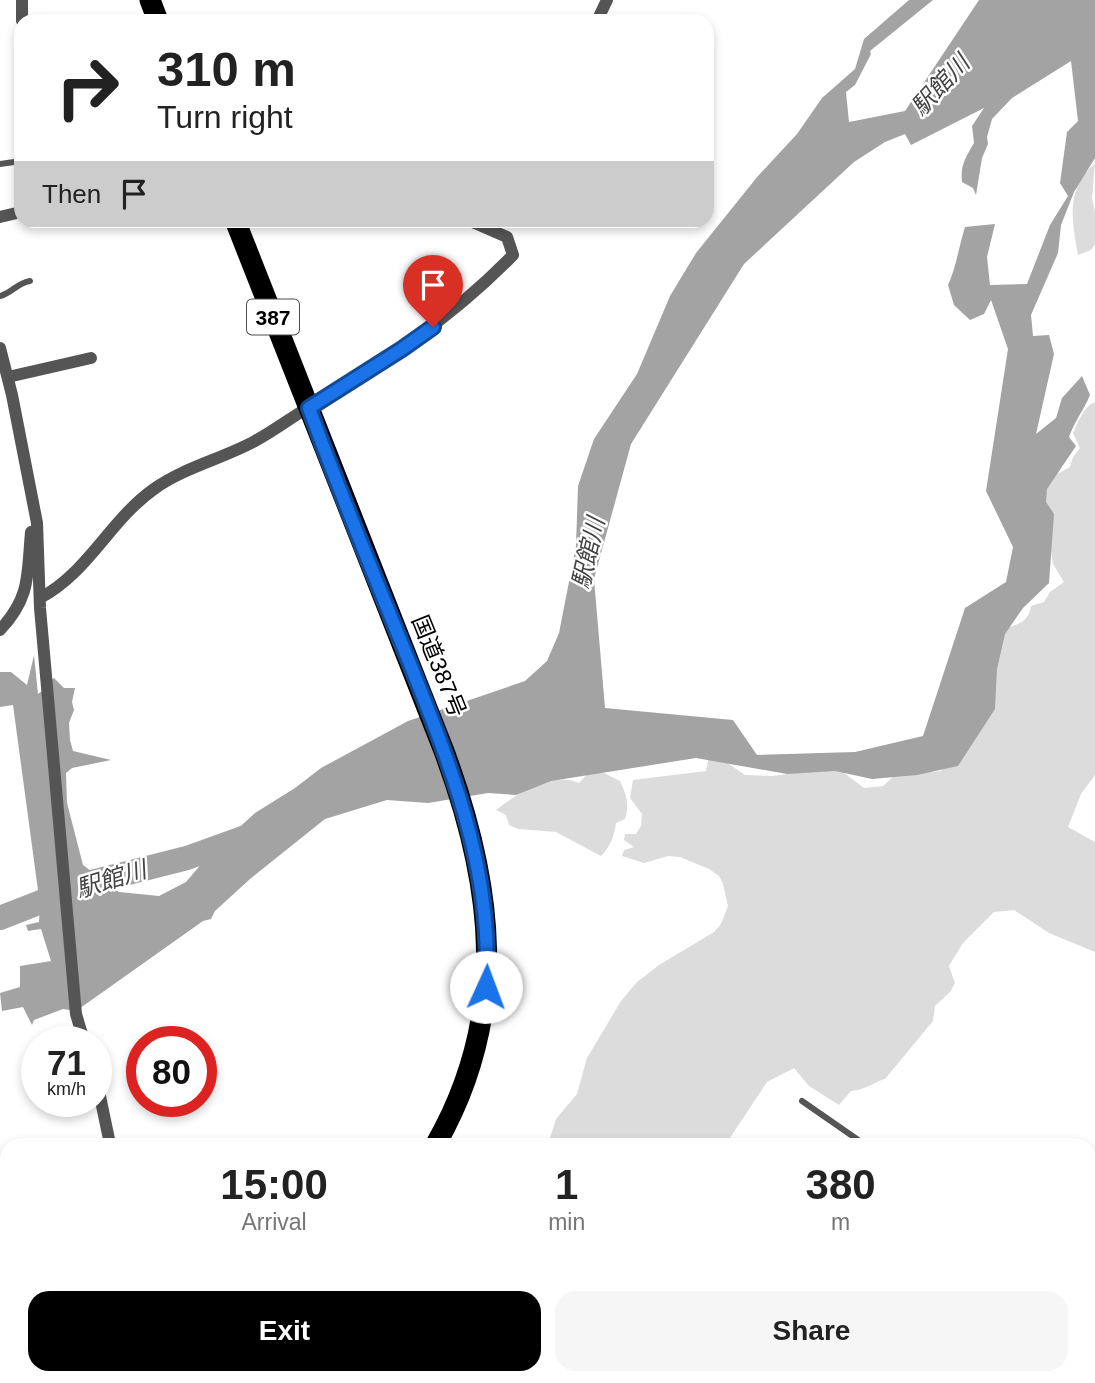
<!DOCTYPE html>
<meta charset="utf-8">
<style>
:root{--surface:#fff;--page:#f6f6f6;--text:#222;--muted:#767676;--accent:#000}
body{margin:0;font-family:Helvetica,"Noto Sans JP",sans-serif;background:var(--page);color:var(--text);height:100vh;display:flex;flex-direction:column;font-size:26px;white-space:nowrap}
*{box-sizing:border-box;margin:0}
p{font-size:23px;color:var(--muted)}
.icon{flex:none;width:38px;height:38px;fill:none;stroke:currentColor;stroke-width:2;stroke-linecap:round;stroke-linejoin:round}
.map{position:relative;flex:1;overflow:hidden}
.side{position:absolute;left:0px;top:1138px;width:1096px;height:247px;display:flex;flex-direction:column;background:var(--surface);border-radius:21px 21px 0 0;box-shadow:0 4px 10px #0003}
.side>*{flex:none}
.banner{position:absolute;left:14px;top:14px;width:700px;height:214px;border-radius:21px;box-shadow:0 4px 10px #0003;background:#fff;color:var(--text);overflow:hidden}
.speed{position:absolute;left:21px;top:1026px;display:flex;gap:14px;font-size:35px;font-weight:700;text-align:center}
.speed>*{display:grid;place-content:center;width:91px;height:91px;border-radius:50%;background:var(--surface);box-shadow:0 4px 10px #0003;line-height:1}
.speed small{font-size:18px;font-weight:400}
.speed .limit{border:10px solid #d22;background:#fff;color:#111}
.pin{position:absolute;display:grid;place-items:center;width:60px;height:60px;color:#fff;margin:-72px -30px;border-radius:50% 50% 50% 0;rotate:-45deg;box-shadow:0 0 7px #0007}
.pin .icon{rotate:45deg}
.me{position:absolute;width:77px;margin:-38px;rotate:2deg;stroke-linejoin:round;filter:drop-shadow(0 0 5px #0008)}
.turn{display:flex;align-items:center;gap:24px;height:147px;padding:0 28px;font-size:32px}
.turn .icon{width:91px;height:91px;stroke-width:2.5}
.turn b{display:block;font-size:49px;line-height:60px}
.then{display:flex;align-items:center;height:66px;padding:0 28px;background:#0003;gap:14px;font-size:26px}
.eta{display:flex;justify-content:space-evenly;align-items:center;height:119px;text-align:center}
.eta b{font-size:42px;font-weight:600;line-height:49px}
.button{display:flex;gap:14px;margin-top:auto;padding:14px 28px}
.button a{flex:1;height:80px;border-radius:21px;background:var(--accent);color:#fff;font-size:28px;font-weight:600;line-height:80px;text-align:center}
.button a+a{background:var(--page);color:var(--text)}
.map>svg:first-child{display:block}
.green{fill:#dcdcdc}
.water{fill:#a3a3a3;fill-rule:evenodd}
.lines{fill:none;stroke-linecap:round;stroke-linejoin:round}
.river{stroke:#a3a3a3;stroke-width:24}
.lane{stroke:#555;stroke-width:6}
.street{stroke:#555;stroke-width:12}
.secondary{stroke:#222;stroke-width:14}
.highway{stroke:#000;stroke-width:21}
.route-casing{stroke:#114b97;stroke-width:18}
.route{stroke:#1a73e8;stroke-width:12}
.labels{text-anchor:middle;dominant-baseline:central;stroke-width:5;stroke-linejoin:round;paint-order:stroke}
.shield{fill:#fff;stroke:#4c4c4c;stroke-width:2}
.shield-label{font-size:21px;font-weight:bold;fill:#000}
.street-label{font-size:23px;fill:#000;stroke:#fff}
.water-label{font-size:24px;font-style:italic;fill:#444;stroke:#fff}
</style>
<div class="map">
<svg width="1095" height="1383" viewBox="0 0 1095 1383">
<rect width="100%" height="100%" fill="#fff"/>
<g class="green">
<path d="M 1095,163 L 1092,198 L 1095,212 L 1095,244 L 1091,250 L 1078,255 C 1072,220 1065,189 1095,163 Z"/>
<path d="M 1095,402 L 1095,775 L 1081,794 L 1068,827 L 1095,842 L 1095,952 L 1049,933 L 1014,910 L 994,912 L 963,943 L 949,966 L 955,983 L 950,992 L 935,1006 L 933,1021 L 885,1079 C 872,1083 865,1090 851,1091 L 839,1105 L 809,1086 L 794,1068 L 767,1082 L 726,1144 L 539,1144 L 550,1138 L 556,1119 L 577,1094 L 587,1058 L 621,1001 L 637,982 L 659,965 L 714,932 L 721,924 L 728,906 L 723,884 L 719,876 L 709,869 L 680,857 L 668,856 L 644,863 L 622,856 L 624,850 L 634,847 L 624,840 L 625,834 L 636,834 L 641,826 L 642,814 L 630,798 L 633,780 L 706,771 L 709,756 L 726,762 L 745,775 L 772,776 L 826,769 L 839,769 L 864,788 L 883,786 L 895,775 L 941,771 L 960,752 L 1004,628 C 1019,625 1029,621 1031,606 L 1044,602 L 1050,592 L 1064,582 L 1053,564 L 1049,536 L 1037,507 L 1048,479 L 1070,467 L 1073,457 L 1080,448 L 1073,433 C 1079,421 1083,407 1095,402 Z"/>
<path d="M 589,772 L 604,773 L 620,781 C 626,794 630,804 625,819 L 616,823 C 614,836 611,846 601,856 L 556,832 L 518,829 L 509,825 L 506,815 L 496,810 C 518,793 551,771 579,783 Z"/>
<polygon points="331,1377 495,1377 501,1383 322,1383"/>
<polygon points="551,1377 651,1377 656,1383 548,1383"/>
</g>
<path class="water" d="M 909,0 L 933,0 L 870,51 L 871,54 L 855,85 L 846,92 L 849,122 L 905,111 L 979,0 L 1095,0 L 1095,158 L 1074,192 L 1061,225 L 1058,253 L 1031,315 L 1033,336 L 1049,335 L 1054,354 L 1036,434 L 1056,418 L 1062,398 L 1082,376 L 1090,395 C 1084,410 1075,420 1069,437 L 1076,446 L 1047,489 L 1046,502 L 1054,514 L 1049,583 L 1023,608 L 1005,634 L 997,669 L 995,709 L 958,766 L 917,775 L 872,779 L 835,771 L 787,774 L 696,758 L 551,781 L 516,795 L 488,793 L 428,803 L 387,800 L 325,819 L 250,879 L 215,911 L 211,919 L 203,921 L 76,1011 L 63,1009 L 34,1020 L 32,1025 L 23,1007 L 2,1011 L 0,993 L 20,987 L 20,966 L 51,961 L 41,929 L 28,931 L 26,925 L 39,922 L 40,905 L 13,705 L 0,707 L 0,672 L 11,672 L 27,685 L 34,655 L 38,694 L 50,685 L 48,682 L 54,678 L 64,688 L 75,688 L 72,702 L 74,710 L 69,723 L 70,740 L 73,751 L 111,760 L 72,768 L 66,773 L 67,803 L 83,865 L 119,892 L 159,896 L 186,882 L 209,855 L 255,813 L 295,788 L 321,768 L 408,721 L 525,681 L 547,661 L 559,633 L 576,546 L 578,486 L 594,439 L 637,374 L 670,296 L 696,253 L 758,176 L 797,134 L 822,98 L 855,69 L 864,39 ZM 1071,61 L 1078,121 L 1067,132 L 1060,183 L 1068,196 L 1050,225 L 1027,284 L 990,285 L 987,257 L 995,224 L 965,227 C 959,246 956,268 948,285 L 954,305 L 970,320 L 984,314 L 991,300 L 1008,349 L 986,491 L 1013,547 L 1006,582 L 965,608 L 923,736 L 855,752 L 757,755 L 733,720 L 605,708 L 594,579 L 631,444 L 744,264 L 854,162 L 885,142 L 905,134 L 911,145 L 984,108 L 972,126 L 974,143 C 966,157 960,165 962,182 L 973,188 L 976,195 L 982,158 L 988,144 L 987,137 L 992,119 L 1012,98 Z"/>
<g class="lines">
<polyline class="river" points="0,918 92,882 187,858 248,836"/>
<g class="lane">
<polyline points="0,164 21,161"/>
<path d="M 0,296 C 12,293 17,283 30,281"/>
<polyline points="802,1101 864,1144"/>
<polyline points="1088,1301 1095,1306"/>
</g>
<g class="street">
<polyline points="22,21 22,0"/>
<polyline points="597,21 607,0"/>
<polyline points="0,217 21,212"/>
<polyline points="0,348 12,395 37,523 40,608 76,1014 84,1041"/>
<polyline points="8,377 91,358"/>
<path d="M 40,598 C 88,573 110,520 154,489 C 185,467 222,459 255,441 C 272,432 288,420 304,410 C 380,365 451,319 513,255 L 507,237 L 468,220"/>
<path d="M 0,630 C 31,597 27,575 31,532"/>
<polyline points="96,1077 110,1144"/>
<polyline points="120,1144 151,1144"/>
<polyline points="0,1244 7,1237"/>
<polyline points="78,1383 84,1377"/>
</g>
<polyline class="secondary" points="524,1377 529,1383"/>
<g class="highway">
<polyline points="150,0 158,21"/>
<path d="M 235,220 L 444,751 C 494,886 510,1014 436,1144"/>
<polyline points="220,1383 226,1377"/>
</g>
</g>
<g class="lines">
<g class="route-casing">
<path id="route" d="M 433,327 L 402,349 L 309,408 C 342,499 380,589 416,679 C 456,779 493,878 486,987"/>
</g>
<use href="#route" class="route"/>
</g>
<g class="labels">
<rect class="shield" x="247" y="299.5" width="52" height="35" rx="5"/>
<g class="shield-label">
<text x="273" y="317">387</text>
</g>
<g class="street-label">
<text transform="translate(439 666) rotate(68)">国道387号</text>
</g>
<g class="water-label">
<text transform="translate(940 85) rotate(-47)">駅館川</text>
<text transform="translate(588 553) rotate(-77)">駅館川</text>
<text transform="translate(111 879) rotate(-17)">駅館川</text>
</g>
</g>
</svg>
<div class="speed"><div>71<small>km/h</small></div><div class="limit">80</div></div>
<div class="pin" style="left:433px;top:327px;background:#d93025"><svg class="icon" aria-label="arrive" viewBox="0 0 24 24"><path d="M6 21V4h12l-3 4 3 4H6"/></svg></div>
<svg class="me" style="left:486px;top:987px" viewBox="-20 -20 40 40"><circle r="19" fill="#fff"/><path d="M0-13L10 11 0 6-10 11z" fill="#1a73e8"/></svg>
<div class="banner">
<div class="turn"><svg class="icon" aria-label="right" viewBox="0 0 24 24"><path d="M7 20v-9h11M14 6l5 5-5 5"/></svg><div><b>310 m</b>Turn right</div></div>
<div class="then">Then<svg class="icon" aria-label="arrive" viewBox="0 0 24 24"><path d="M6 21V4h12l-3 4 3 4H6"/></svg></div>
</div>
<section class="side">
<div class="eta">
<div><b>15:00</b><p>Arrival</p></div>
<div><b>1</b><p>min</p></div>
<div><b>380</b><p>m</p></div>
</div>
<div class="button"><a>Exit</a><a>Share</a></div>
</section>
</div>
